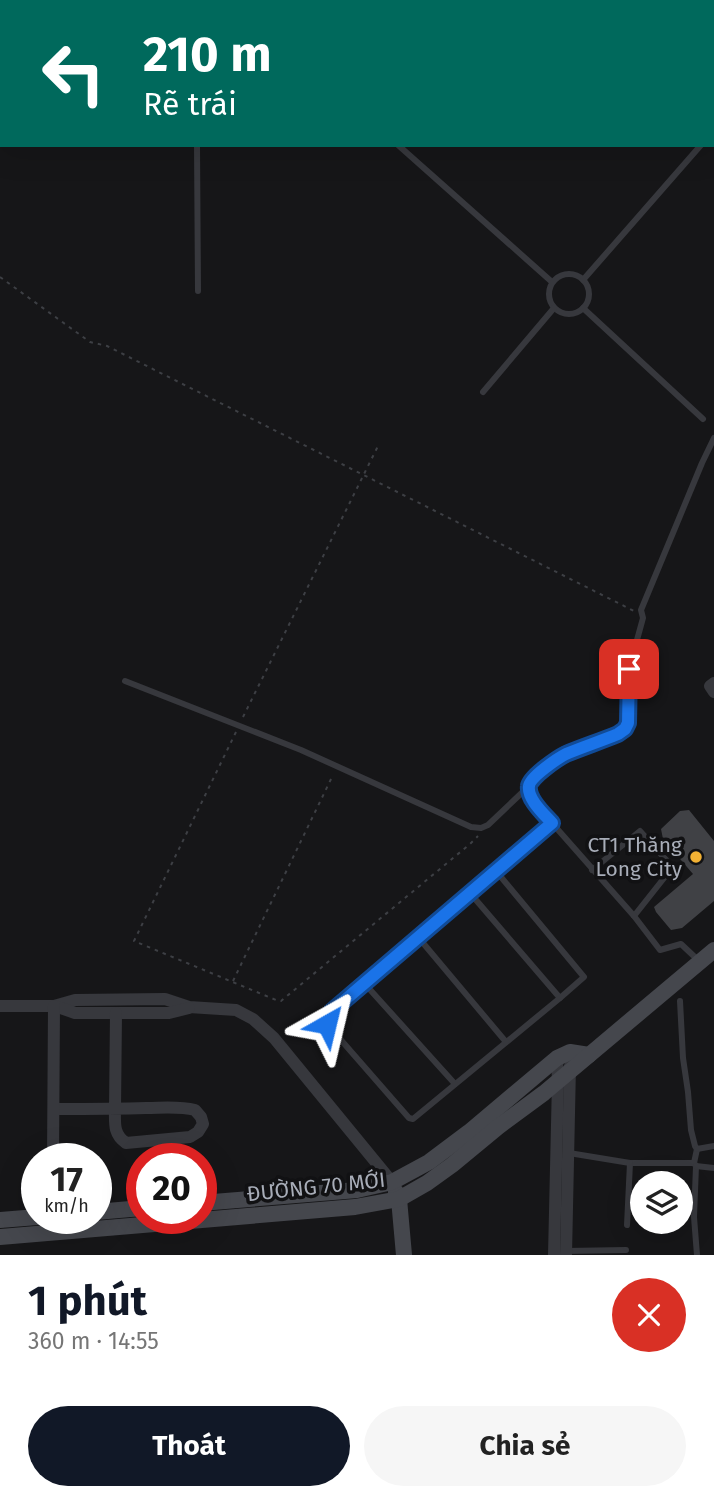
<!DOCTYPE html>
<html lang="vi">
<meta charset="utf-8">
<style>
:root{--surface:#fff;--page:#f6f6f6;--text:#222;--muted:#767676;--accent:#111827}
body{margin:0;font-family:"Fira Sans",sans-serif;background:var(--page);color:var(--text);height:100vh;display:flex;flex-direction:column;font-size:26px;white-space:nowrap}
*{box-sizing:border-box;margin:0}
p{font-size:23px;color:var(--muted)}
.icon{flex:none;width:38px;height:38px;fill:none;stroke:currentColor;stroke-width:2;stroke-linecap:round;stroke-linejoin:round}
.map{position:relative;height:1255px;overflow:hidden}
.panel{display:flex;flex-direction:column;background:var(--surface);flex:1}
.panel>*{flex:none}
.guide{position:absolute;left:0px;top:0px;width:714px;height:147px;box-shadow:0 7px 28px #0002;background:#00695c;color:#fff;overflow:hidden}
.fabs{position:absolute;left:630px;top:1171px;display:grid;gap:14px}
.fabs a{display:grid;place-items:center;width:63px;height:63px;border-radius:50%;background:var(--surface);box-shadow:0 7px 28px #0002;font-size:35px}
.speed{position:absolute;left:21px;top:1143px;display:flex;gap:14px;font-size:35px;font-weight:700;text-align:center}
.speed>*{display:grid;place-content:center;width:91px;height:91px;border-radius:50%;background:var(--surface);box-shadow:0 7px 28px #0002;line-height:1}
.speed small{font-size:18px;font-weight:400}
.speed .limit{border:10px solid #d22;background:#fff;color:#111}
.pin{position:absolute;display:grid;place-items:center;width:60px;height:60px;color:#fff;margin:-30px;border-radius:14px;box-shadow:0 4px 10px #0006}
.me{position:absolute;width:77px;margin:-38px;rotate:37deg;stroke-linejoin:round;filter:drop-shadow(0 0 5px #0008)}
.turn{display:flex;align-items:center;gap:24px;height:147px;padding:0 28px;font-size:32px}
.turn .icon{width:91px;height:91px;stroke-width:2.5}
.turn b{display:block;font-size:49px;line-height:60px}
.round{display:grid;place-items:center;flex:none;width:74px;height:74px;border-radius:37px;background:var(--page)}
.summary{display:flex;align-items:center;justify-content:space-between;height:119px;padding:0 28px}
h1{font-size:42px;font-weight:700;line-height:52px;color:var(--accent)}
.primary-button{display:flex;gap:14px;margin-top:auto;padding:14px 28px}
.primary-button a{flex:1;height:80px;border-radius:42px;background:var(--accent);color:#fff;font-size:28px;font-weight:700;line-height:80px;text-align:center}
.primary-button a+a{background:var(--page);color:var(--text)}
.map>svg:first-child{display:block}
.building{fill:#404145}
.lines{fill:none;stroke-linecap:round;stroke-linejoin:round}
.path{stroke:#3d3f44;stroke-width:2;stroke-dasharray:3.5 5;stroke-linecap:butt}
.lane{stroke:#37383d;stroke-width:6}
.street{stroke:#37383d;stroke-width:12}
.secondary{stroke:#45474d;stroke-width:16}
.route-casing{stroke:#114b97;stroke-width:18}
.route{stroke:#1a73e8;stroke-width:12}
.poi-dot{fill:#f2b134;stroke:#111113;stroke-width:2.5}
.labels{text-anchor:middle;dominant-baseline:central;stroke-width:7;stroke-linejoin:round;paint-order:stroke}
.poi-label{font-size:21px;fill:#a8adb8;stroke:#111113;text-anchor:end}
.street-label{font-size:21px;fill:#a8adb8;stroke:#111113}
</style>
<div class="map">
<svg width="714" height="1255" viewBox="0 0 714 1255">
<rect width="100%" height="100%" fill="#161618"/>
<polygon class="building" points="689,810 714,841 714,901 682,928 671,930 656,912 654,907 693,874 663,839 661,829 680,811"/>
<g class="lines">
<g class="path">
<polyline points="0,277 90,342 107,346 634,611"/>
<polyline points="243,717 378,446"/>
<polyline points="236,732 134,941 276,1000 281,1001 470,844 478,836"/>
<polyline points="233,981 333,775"/>
</g>
<g class="lane">
<polyline points="712,133 714,131"/>
<polyline points="197,145 198,291"/>
<polyline points="398,145 552,282"/>
<circle cx="569" cy="294" r="20"/>
<polyline points="583,280 701,145"/>
<polyline points="583,308 703,419"/>
<polyline points="483,392 554,308"/>
<polyline points="125,681 301,750 471,827 481,828 488,825 529,786"/>
<polyline points="552,823 470,893 560,998"/>
<polyline points="592,870 640,831 668,862 668,873 634,916"/>
<polyline points="470,893 332,1011 327,1018 327,1024 409,1118 413,1119 560,998 584,977 496,871"/>
<polyline points="418,937 506,1042"/>
<path d="M 698,960 L 681,944 L 660,950 L 634,916 L 552,823 L 532,799 L 529,786 C 545,756 589,746 618,734 L 625,729 L 628,723 L 629,669 L 643,618 L 641,610 L 702,463 L 714,438"/>
<polyline points="364,983 455,1084"/>
<polyline points="680,1001 683,1058 688,1092 691,1130 695,1146 697,1149"/>
<polyline points="697,1149 694,1163 696,1166 694,1217 697,1255"/>
<polyline points="697,1149 714,1146"/>
<polyline points="569,1153 630,1163 694,1163"/>
<polyline points="696,1166 714,1168"/>
<polyline points="627,1225 630,1163"/>
<polyline points="566,1251 626,1250"/>
</g>
<g class="street">
<polyline points="155,0 157,2"/>
<polyline points="234,2 236,0"/>
<polyline points="714,683 710,686 714,692"/>
<polyline points="0,1006 54,1006 75,1000 165,999 189,1007 236,1010 253,1019 274,1038 392,1182"/>
<polyline points="55,1006 75,1013 169,1013 189,1008"/>
<path d="M 54,1109 C 85,1109 115,1109 146,1108 C 162,1108 179,1106 195,1110 L 201,1117 L 203,1124 L 198,1132 L 190,1137 L 126,1143 C 113,1134 115,1123 115,1109 L 116,1013"/>
<polyline points="53,1158 54,1006"/>
<polyline points="554,1255 558,1081 557,1058"/>
<polyline points="566,1255 570,1066"/>
</g>
<g class="secondary">
<polyline points="679,0 681,2"/>
<polyline points="712,30 714,31"/>
<polyline points="396,1192 399,1199 404,1255"/>
<polyline points="201,1203 357,1190 392,1182 429,1162 469,1132 557,1058 570,1052 589,1055"/>
<polyline points="96,1212 142,1208"/>
<polyline points="0,1220 37,1217"/>
<polyline points="0,1237 355,1207 399,1199 427,1183 452,1165 498,1127 544,1093 714,950"/>
</g>
</g>
<g class="lines">
<g class="route-casing">
<path id="route" d="M 327,1024 L 327,1018 L 332,1011 L 552,823 C 544,814 527,799 529,786 C 530,777 558,758 566,754 C 583,747 601,741 618,734 L 625,729 L 628,723 L 629,669"/>
</g>
<use href="#route" class="route"/>
</g>
<circle class="poi-dot" cx="696" cy="857" r="7"/>
<g class="labels">
<g class="poi-label">
<text x="682" y="845">CT1 Thăng<tspan x="682" dy="24">Long City</tspan></text>
</g>
<g class="street-label">
<text transform="translate(316 1187) rotate(-6)">ĐƯỜNG 70 MỚI</text>
</g>
</g>
</svg>
<div class="fabs">
<a><svg class="icon" aria-label="layers" viewBox="0 0 24 24"><path d="M12 4l9 5-9 5-9-5zM3 14l9 5 9-5"/></svg></a>
</div>
<div class="speed"><div>17<small>km/h</small></div><div class="limit">20</div></div>
<div class="pin" style="left:629px;top:669px;background:#d93025"><svg class="icon" aria-label="arrive" viewBox="0 0 24 24"><path d="M6 21V4h12l-3 4 3 4H6"/></svg></div>
<svg class="me" style="left:327px;top:1024px" viewBox="-20 -20 40 40"><path d="M0-17L14 15 0 8-14 15z" fill="#1a73e8" stroke="#fff" stroke-width="4"/></svg>
<div class="guide">
<div class="turn"><svg class="icon" aria-label="left" viewBox="0 0 24 24"><path d="M17 20v-9H6M10 6l-5 5 5 5"/></svg><div><b>210 m</b>Rẽ trái</div></div>
</div>
</div>
<section class="panel">
<div class="summary"><div><h1>1 phút</h1><p>360 m · 14:55</p></div><a class="round" style="background:#d93025;color:#fff"><svg class="icon" aria-label="close" viewBox="0 0 24 24"><path d="M6 6l12 12M18 6L6 18"/></svg></a></div>
<div class="primary-button"><a>Thoát</a><a>Chia sẻ</a></div>
</section>
